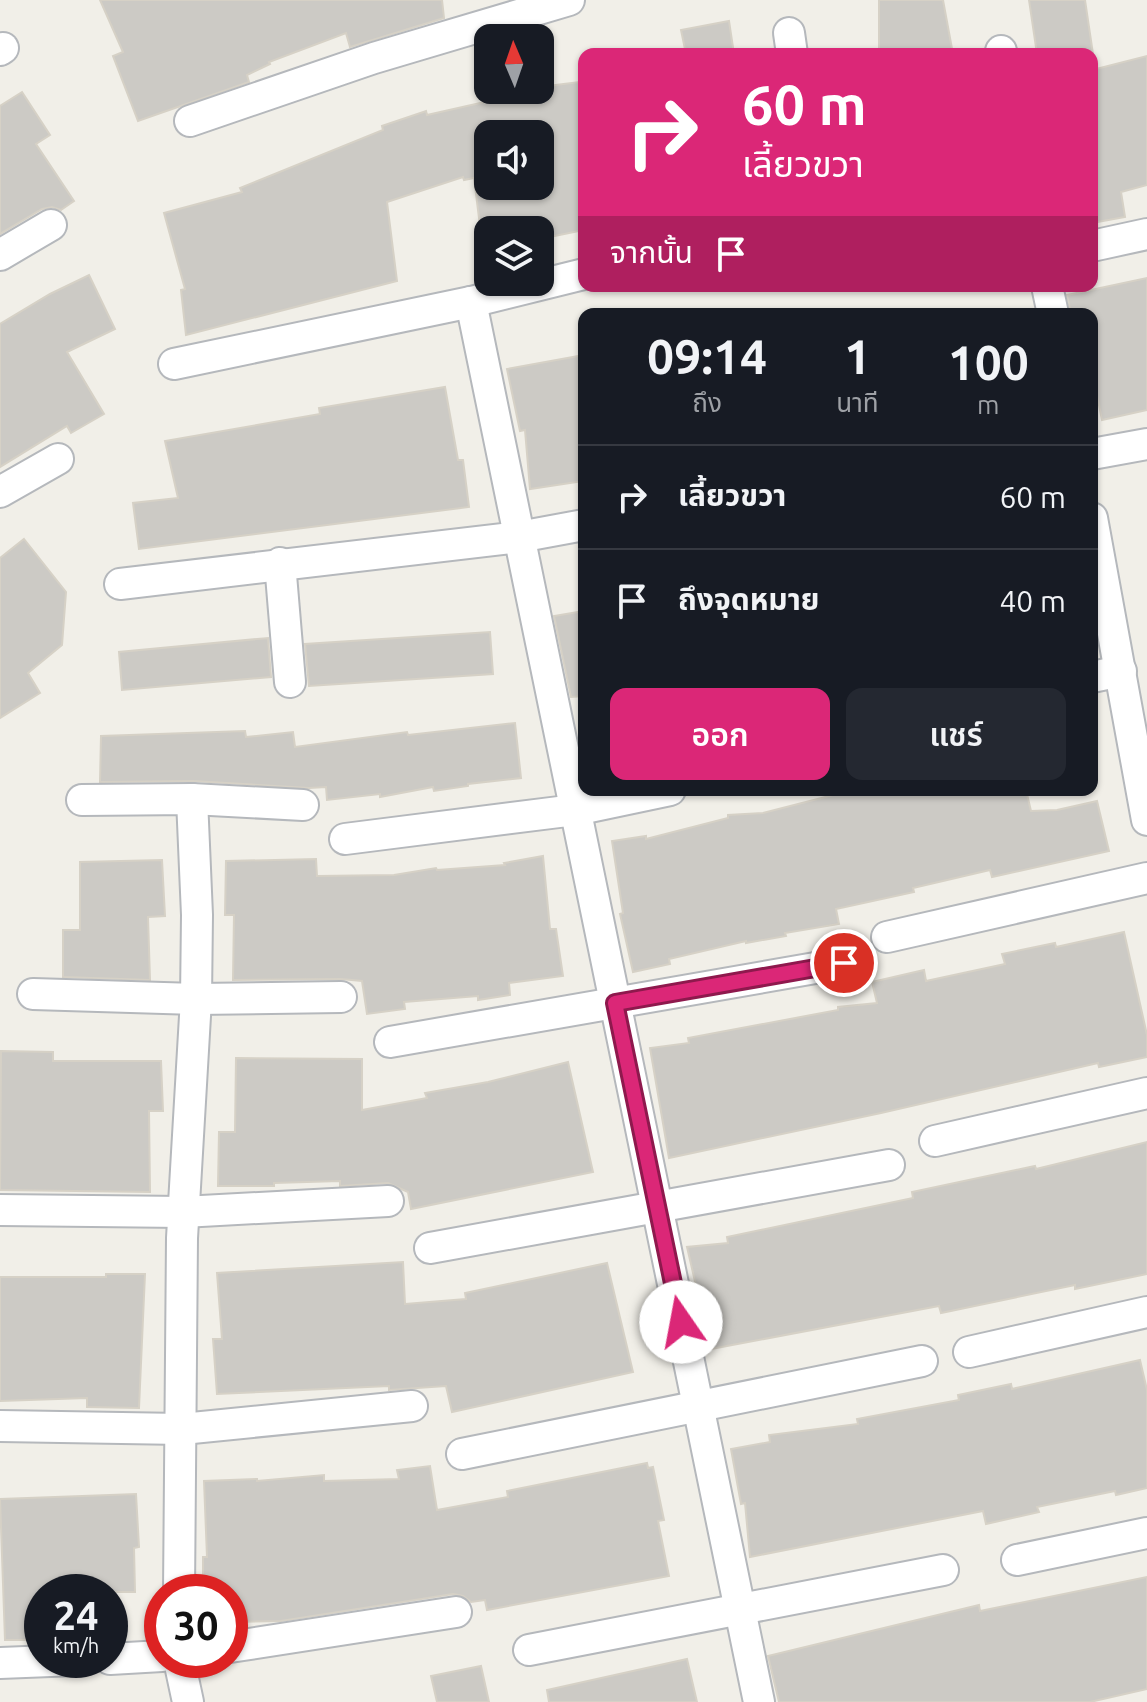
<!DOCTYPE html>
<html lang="th">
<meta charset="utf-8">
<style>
:root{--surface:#171b24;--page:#242831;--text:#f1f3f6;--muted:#9ea1a6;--line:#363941;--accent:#db2777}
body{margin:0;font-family:Ubuntu,"Noto Sans Thai",sans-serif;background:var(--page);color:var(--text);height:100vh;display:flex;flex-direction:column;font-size:30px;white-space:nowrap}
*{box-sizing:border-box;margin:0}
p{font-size:26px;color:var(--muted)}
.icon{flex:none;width:44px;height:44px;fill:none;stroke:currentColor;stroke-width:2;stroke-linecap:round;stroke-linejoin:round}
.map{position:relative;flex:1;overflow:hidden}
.side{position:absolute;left:578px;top:308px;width:520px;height:488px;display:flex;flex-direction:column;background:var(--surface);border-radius:16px;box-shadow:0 2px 6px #0004}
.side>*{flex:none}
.banner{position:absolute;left:578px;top:48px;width:520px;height:244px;border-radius:16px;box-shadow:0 2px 6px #0004;background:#db2777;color:#fff;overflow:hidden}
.needle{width:52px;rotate:358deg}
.buttons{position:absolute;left:474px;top:24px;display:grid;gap:16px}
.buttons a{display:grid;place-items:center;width:80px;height:80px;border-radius:16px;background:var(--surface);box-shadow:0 2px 6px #0004;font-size:40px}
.speed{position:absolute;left:24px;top:1574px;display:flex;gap:16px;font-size:40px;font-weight:700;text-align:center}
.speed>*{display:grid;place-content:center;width:104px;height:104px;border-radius:50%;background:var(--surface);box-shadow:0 2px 6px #0004;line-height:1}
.speed small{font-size:20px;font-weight:400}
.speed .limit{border:12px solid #d22;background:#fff;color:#111}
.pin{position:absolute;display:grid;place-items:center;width:68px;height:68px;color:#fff;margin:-34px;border:4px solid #fff;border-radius:50%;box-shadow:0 2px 8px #0007}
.me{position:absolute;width:88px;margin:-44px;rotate:348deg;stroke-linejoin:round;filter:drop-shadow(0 0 6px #0008)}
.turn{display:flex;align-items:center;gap:28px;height:168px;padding:0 32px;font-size:36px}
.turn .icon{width:104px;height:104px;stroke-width:2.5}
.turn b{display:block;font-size:56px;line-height:68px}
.then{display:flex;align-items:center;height:76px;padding:0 32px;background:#0003;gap:16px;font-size:30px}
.eta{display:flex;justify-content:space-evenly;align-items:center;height:136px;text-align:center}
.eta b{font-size:48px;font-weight:600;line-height:56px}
.cta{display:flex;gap:16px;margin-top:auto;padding:16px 32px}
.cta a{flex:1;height:92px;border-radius:16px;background:var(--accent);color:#fff;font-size:32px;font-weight:600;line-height:92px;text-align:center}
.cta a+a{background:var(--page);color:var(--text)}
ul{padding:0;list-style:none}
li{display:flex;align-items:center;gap:24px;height:104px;padding:0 32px;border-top:2px solid var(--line)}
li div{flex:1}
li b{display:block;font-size:30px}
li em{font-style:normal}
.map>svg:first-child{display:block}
.building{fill:#cccac5;stroke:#d6d1c6;stroke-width:2;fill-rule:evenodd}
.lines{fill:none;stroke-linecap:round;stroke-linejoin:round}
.street-casing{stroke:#b5b8bc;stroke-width:34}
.street{stroke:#fff;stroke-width:30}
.route-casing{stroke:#8e194d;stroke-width:20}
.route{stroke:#db2777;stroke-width:14}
</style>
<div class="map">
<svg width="1147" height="1702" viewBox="0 0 1147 1702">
<rect width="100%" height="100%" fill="#f1efe8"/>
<g class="building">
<polygon points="100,0 442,0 444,18 350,47 346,33 269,62 270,64 247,75 249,82 138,121 113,56 123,52"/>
<polygon points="879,0 943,0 953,54 879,54"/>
<polygon points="1029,0 1085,0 1093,54 1037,54"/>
<polygon points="729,21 734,54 686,54 681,30"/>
<polygon points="1147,56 1147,185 1121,192 1125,217 1092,223 1092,70"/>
<path d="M 579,82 L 584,124 L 584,230 L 540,239 L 540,230 L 488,230 L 488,249 L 483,250 L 474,178 L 464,180 L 463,177 L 387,202 L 397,281 L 186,335 L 181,290 L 185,289 L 164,213 L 242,192 L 240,188 L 383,130 L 382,126 L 426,111 L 427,115 L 520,94 L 520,90 L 540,90 L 540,87 ZM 488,134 L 540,134 L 540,186 L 488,186 Z"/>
<polygon points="22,92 50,135 36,144 74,201 61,210 52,207 42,209 0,234 0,106"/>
<polygon points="89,275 115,329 67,352 104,414 71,433 67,426 0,467 0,324 50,294"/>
<polygon points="1147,278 1147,410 1102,420 1092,371 1092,314 1071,314 1067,295"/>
<polygon points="584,355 584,481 530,489 525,430 520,431 507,369"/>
<polygon points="445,387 458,460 463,460 469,507 139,549 133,503 178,498 165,441 320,414 319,408"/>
<polygon points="24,539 66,592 62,645 28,673 40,693 0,718 0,558"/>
<polygon points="584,611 584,696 571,697 554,616"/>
<polygon points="490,632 493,674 309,686 305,644"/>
<polygon points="268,638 271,677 122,690 119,652"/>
<polygon points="515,723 521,778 468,784 468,786 434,791 433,787 380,797 380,794 327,800 326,787 309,788 193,781 100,782 101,736 245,731 246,737 293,732 295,747 407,732 408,735"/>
<polygon points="836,790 1026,790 1031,811 1057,810 1097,801 1109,851 992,877 990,870 913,888 914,892 836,909 839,924 785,933 786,936 746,943 746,941 669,959 670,964 633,972 620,914 623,913 612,841 646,836 646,839 728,818 728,815 763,813 837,794"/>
<polygon points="543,856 550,929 556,929 563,976 509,983 510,995 478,1000 478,996 404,1002 405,1009 367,1014 362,981 341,979 233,980 234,915 225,915 226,861 316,859 317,876 394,875 436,868 437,870 505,865 504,863"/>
<polygon points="162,860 165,916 148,917 150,980 63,977 63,930 80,930 80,862"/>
<polygon points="1124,932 1147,1035 1147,1057 1099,1067 1098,1063 881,1113 669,1158 650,1048 689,1043 688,1038 838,1010 838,1007 877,1003 872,982 924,970 926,981 1005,964 1002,954 1055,943 1056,947"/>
<polygon points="1,1051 53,1052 53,1061 161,1061 163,1111 149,1111 150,1192 0,1190"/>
<polygon points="236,1058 362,1059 362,1110 427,1098 425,1093 488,1082 568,1062 593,1172 411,1209 408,1192 388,1183 340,1186 340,1181 274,1183 274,1186 218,1186 219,1132 235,1132"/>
<polygon points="1147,1142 1147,1274 1075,1289 1075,1285 941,1313 939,1306 711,1349 704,1299 699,1299 687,1247 728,1243 727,1237 913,1198 912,1192 1035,1166 1036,1169"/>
<polygon points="403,1262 405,1304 466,1299 465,1293 607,1263 633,1372 452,1412 446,1386 389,1390 389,1386 217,1394 213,1339 222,1339 217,1273"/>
<polygon points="106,1274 145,1274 139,1408 87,1407 87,1398 0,1401 0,1277 106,1277"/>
<polygon points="1140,1360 1147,1390 1147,1488 1116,1495 1115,1491 1037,1507 1039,1512 986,1524 983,1511 750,1557 745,1503 741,1504 731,1449 770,1442 769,1435 858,1424 857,1419 959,1400 958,1395 1011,1384 1012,1389"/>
<polygon points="647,1463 648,1468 653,1467 664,1520 658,1521 669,1576 487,1610 485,1600 471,1602 463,1596 453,1594 281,1621 230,1622 230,1592 203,1592 203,1557 207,1557 204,1481 257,1479 257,1481 324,1475 324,1481 399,1479 397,1470 430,1466 437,1510 508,1497 507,1491"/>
<polygon points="136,1494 139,1547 134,1548 135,1592 42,1592 42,1640 5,1640 0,1499"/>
<polygon points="1147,1577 1147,1689 1090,1702 779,1702 768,1656 979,1605 980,1611"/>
<polygon points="687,1659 697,1702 549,1702 547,1690"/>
<polygon points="481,1666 489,1702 437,1702 431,1676"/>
</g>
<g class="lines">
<g class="street-casing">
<g id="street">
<polyline points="789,33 792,54"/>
<polyline points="0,50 3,48"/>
<polyline points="1001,51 1001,54"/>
<polyline points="190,121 374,58 569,0"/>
<polyline points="1092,246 1147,234"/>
<polyline points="0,255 51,225"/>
<polyline points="1047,286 1053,314"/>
<polyline points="471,302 759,1702"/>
<polyline points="174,364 471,302 584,274"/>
<polyline points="1092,454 1147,444"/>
<polyline points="0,492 58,459"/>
<polyline points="1092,518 1147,820"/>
<polyline points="280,563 290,682"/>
<polyline points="120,584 519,537 584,525"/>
<polyline points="1092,677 1121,671"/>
<polyline points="82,800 192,799 303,805"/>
<polyline points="345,839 575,810 670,790"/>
<polyline points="887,937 1147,878"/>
<polyline points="33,994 196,999 341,997"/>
<polyline points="390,1042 844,963"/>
<polyline points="935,1141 1147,1093"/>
<polyline points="0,1210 183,1212 388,1201"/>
<polyline points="430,1248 889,1165"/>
<polyline points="969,1352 1147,1312"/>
<polyline points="0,1426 182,1429 412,1406"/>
<polyline points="462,1454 922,1361"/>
<polyline points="1017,1560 1147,1533"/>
<polyline points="179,1592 182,1238 196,999 197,915 192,799"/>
<polyline points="230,1647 456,1612"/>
<polyline points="529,1650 943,1570"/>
<polyline points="110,1659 162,1656"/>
<polyline points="179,1660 188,1702"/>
<polyline points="0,1663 76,1660"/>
</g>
</g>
<use href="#street" class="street"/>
</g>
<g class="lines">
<g class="route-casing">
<polyline id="route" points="681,1322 615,1003 844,963"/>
</g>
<use href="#route" class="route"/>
</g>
</svg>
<div class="buttons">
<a><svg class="needle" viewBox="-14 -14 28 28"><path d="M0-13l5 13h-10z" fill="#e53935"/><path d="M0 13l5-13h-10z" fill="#9ea1a6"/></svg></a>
<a><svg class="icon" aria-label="sound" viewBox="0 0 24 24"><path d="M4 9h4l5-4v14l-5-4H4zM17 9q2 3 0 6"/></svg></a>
<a><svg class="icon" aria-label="layers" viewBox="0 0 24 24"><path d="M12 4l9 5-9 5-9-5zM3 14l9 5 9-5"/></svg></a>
</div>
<div class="speed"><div>24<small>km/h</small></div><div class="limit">30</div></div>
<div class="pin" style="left:844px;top:963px;background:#d93025"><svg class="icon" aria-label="arrive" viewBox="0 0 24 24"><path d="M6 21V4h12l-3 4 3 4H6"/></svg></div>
<svg class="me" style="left:681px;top:1322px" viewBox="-20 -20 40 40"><circle r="19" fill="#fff"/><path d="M0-13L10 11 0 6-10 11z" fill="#db2777"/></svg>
<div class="banner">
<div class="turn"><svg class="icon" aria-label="right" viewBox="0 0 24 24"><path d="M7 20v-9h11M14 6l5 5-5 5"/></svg><div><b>60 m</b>เลี้ยวขวา</div></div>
<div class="then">จากนั้น<svg class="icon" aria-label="arrive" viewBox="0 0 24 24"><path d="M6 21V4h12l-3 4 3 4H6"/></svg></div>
</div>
<section class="side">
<div class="eta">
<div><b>09:14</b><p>ถึง</p></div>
<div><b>1</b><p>นาที</p></div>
<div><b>100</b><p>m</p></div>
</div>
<ul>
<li><svg class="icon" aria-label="right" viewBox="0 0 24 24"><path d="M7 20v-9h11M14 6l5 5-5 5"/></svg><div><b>เลี้ยวขวา</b></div><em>60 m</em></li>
<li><svg class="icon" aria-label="arrive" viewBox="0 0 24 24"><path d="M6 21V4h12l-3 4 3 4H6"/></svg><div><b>ถึงจุดหมาย</b></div><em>40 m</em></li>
</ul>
<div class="cta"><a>ออก</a><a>แชร์</a></div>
</section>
</div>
